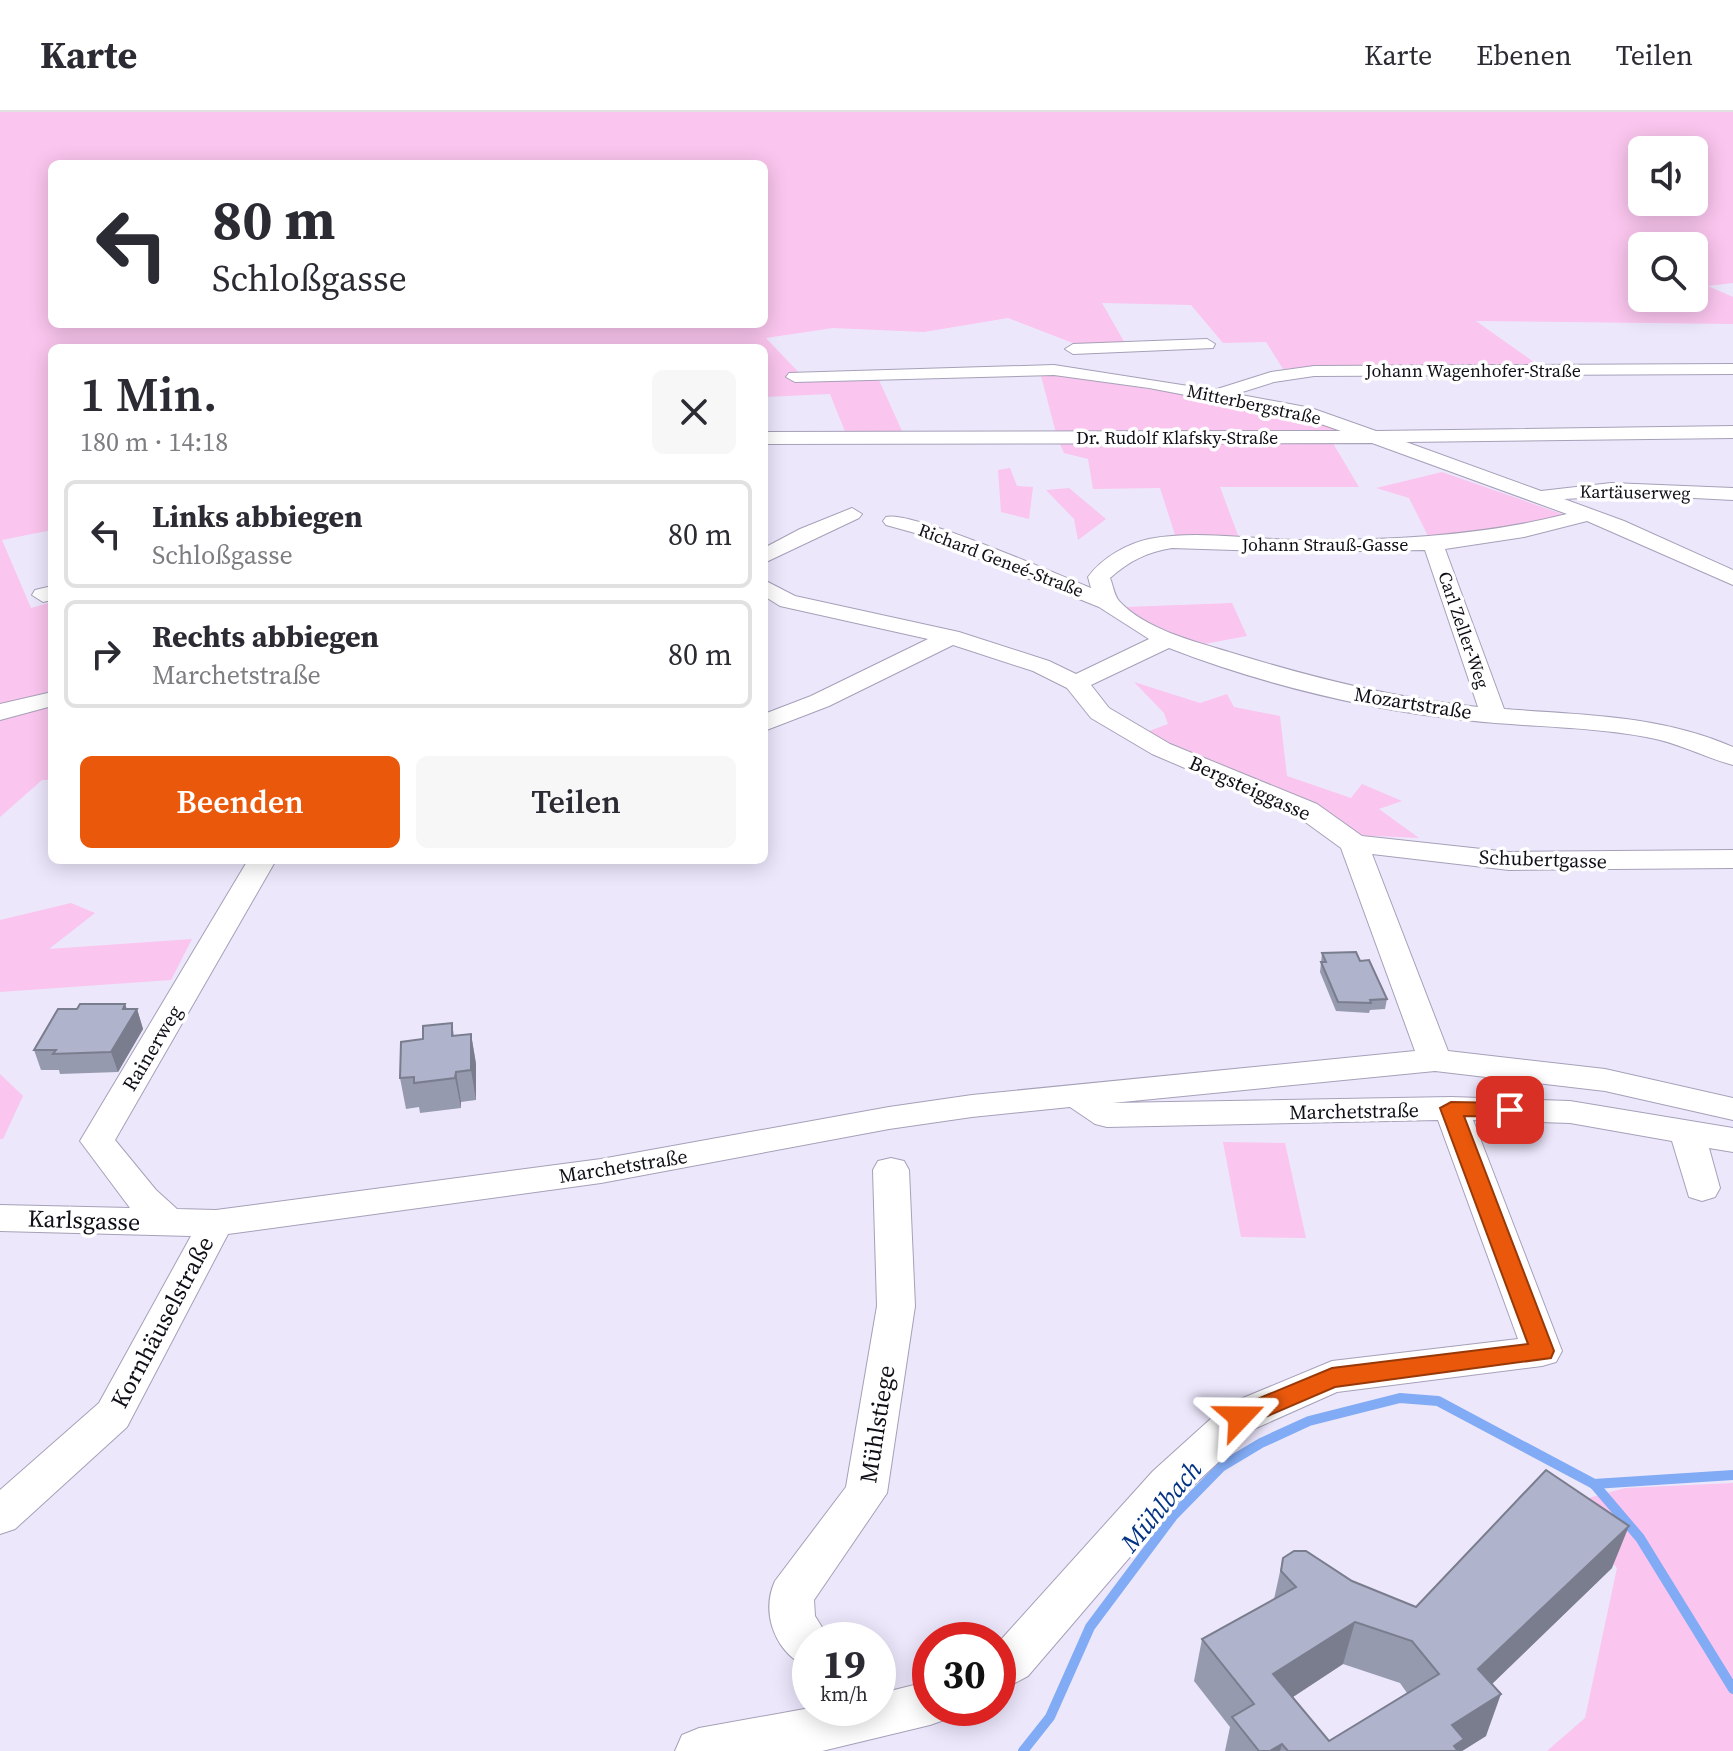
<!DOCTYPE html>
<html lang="de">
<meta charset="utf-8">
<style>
:root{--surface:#fff;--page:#f7f7f7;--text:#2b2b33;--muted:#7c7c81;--line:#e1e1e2;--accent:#ea580c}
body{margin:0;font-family:"Source Serif 4",serif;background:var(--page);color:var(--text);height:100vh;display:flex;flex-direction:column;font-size:30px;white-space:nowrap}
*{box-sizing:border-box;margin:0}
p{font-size:26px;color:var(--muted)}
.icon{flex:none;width:44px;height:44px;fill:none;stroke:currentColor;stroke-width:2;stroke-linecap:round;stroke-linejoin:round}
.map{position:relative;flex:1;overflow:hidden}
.sheet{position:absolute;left:48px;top:232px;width:720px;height:520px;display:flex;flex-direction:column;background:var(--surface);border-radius:12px;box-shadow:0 4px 20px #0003}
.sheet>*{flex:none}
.hud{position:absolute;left:48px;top:48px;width:720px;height:168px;border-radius:12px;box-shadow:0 4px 20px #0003;background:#fff;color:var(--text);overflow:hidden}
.buttons{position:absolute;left:1628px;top:24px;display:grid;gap:16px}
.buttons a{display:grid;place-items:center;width:80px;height:80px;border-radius:12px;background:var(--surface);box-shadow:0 4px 20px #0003;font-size:40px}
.speed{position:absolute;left:792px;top:1510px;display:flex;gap:16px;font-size:40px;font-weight:700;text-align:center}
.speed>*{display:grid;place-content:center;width:104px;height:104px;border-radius:50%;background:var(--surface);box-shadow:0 4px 20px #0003;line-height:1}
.speed small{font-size:20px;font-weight:400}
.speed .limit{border:12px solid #d22;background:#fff;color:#111}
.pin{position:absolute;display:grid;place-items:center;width:68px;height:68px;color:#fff;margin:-34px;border-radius:16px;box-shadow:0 4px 12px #0006}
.me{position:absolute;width:88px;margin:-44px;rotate:67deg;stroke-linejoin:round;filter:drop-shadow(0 0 6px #0008)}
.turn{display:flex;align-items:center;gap:28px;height:168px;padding:0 32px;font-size:36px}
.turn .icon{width:104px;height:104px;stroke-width:2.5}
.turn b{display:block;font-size:56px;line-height:68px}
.round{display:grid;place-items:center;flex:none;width:84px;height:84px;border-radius:12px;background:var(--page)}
.summary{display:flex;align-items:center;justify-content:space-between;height:136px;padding:0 32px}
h1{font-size:48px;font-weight:600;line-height:60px}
.button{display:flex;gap:16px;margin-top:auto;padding:16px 32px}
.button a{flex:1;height:92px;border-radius:12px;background:var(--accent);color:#fff;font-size:32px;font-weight:600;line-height:92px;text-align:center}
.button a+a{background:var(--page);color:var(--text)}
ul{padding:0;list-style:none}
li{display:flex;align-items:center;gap:24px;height:108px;margin:0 16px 12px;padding:0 16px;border:4px solid var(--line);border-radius:12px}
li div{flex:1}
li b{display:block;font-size:30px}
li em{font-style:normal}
header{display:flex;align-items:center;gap:48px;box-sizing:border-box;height:112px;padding:0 40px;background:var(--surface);border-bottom:2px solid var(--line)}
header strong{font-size:38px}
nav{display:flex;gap:44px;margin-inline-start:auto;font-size:28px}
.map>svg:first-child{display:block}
.green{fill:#fac5ee;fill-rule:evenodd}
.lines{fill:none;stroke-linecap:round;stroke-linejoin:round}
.stream{stroke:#81abf4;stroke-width:10}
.minor-casing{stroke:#a6a0b8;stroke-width:2}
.minor{fill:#fff;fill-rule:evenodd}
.wall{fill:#969aaf;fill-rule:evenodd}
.shaded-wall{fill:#7a7d8e}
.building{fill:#afb3cb;stroke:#7a7d8e;stroke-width:2;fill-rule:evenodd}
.route{fill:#ea580c;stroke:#983908;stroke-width:2}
.labels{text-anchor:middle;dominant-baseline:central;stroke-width:7;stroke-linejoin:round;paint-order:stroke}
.far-street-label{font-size:18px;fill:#100e16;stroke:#fff}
.street-label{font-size:20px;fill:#100e16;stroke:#fff}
.near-street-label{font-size:24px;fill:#100e16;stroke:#fff}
.near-water-label{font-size:26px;font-style:italic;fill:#033385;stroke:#fff}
</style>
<header>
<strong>Karte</strong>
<nav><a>Karte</a><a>Ebenen</a><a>Teilen</a></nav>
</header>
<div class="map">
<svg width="1733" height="1639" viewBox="0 0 1733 1639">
<rect width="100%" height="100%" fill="#ede7fc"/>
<g class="green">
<path d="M 0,0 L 1733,0 L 1733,171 L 1708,174 L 1733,185 L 1733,212 L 1476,209 L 1541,255 L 1334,254 L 1283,257 L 1266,230 L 1223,231 L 1191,193 L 1102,191 L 1126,233 L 1083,235 L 1008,206 L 924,220 L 833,216 L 766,226 L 804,266 L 878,266 L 903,321 L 846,322 L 830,282 L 764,285 L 764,236 L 52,236 L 52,418 L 2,428 L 31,496 L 52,490 L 52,668 L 42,668 L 0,705 ZM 1642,38 L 1694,38 L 1694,90 L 1642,90 ZM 52,52 L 764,52 L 764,212 L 52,212 ZM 1642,134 L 1694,134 L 1694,186 L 1642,186 Z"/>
<polygon points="1040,260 1258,294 1350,317 1347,321 1056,321"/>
<polygon points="1058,328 1331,328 1359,375 1220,375 1239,426 1175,423 1160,376 1093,377 1088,347 1064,341"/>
<polygon points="1010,356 1017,374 1033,375 1029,407 1001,400 998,358"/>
<polygon points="1442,360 1565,403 1511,417 1429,426 1409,386 1376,376"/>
<polygon points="1069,376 1106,407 1078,428 1074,407 1046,378"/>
<polygon points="1232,491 1247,524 1199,533 1141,507 1126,495"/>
<polygon points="1134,570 1200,591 1227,582 1234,595 1280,604 1287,664 1351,686 1362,672 1402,689 1379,697 1419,726 1353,723 1170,638 1144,621 1168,612 1164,601"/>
<polygon points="71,791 95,801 49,837 192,827 171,868 0,880 0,808"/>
<polygon points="0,962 23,984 3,1027 0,1027"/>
<polygon points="1223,1030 1285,1031 1306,1126 1241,1125"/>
<polygon points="1733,1371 1733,1639 1547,1639 1585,1606 1617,1456 1563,1393 1625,1376"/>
</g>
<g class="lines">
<g class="stream">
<polyline points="1594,1372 1640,1426 1733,1577"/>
<polyline points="1023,1639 1050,1605 1090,1515 1173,1404 1221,1355 1261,1331 1309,1309 1400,1286 1438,1289 1594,1372 1733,1363"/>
</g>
<g class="minor-casing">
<g id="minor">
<polygon points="1207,227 1215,232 1213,236 1073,242 1065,237 1073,232"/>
<path d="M 1733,252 L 1733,262 L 1314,264 L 1274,270 L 1236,282 L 1311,296 L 1376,319 L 1733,314 L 1733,326 L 1406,330 L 1541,379 L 1611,371 L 1733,376 L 1733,388 L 1636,383 L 1564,387 L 1624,409 L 1733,458 L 1733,473 L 1587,409 L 1524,425 L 1445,437 L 1504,597 C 1582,603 1660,603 1733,635 L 1733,653 C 1703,645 1677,630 1646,625 C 1586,614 1525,615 1464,608 C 1365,597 1262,572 1169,536 L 1091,573 L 1109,596 L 1170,632 L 1317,692 L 1362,724 L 1509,740 L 1733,738 L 1733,756 L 1509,758 L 1372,742 L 1448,939 L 1605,957 L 1733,986 L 1733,1008 L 1605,979 L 1435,959 L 1112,991 L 1451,985 L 1570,989 L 1733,1016 L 1733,1040 L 1709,1036 L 1720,1076 L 1715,1085 L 1702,1089 L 1689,1085 L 1672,1029 L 1570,1011 L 1473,1008 L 1562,1239 L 1556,1250 L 1542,1254 L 1337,1280 L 1254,1317 L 1183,1383 L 1028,1564 L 998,1580 L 998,1531 L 1153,1359 L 1226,1293 L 1332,1249 L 1518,1227 L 1438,1008 L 1107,1015 L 1095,1012 L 1070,995 L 972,1005 L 889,1017 L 601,1071 L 228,1122 L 127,1315 L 15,1417 L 0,1422 L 0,1378 L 99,1291 L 191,1124 L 0,1119 L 0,1093 L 130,1096 L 80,1029 L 248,748 L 276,748 L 115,1028 L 156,1078 L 177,1097 L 216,1098 L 601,1047 L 889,995 L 972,983 L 1415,939 L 1341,736 L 1297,704 L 1152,642 L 1091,606 L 1067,576 L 1033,559 L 953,533 L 829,594 L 764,619 L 764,602 L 811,584 L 928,527 L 780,494 L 764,484 L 764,468 L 795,484 L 959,520 L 1049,549 L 1076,562 L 1149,527 L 1099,495 L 915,421 L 886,413 L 883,409 L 886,405 C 911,398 1058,463 1091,476 L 1088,465 C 1102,446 1126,432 1149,427 C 1196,418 1247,427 1295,428 C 1387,428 1477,425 1567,402 L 1372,331 L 764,332 L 764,320 L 1341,319 L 1301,305 L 1149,276 L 1054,263 L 795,270 L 786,265 L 789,261 L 1054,253 L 1214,278 L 1271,260 L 1314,254 ZM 1172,436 L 1294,440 L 1425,438 L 1478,595 C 1393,586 1311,565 1229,540 C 1193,529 1145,517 1119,489 C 1114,483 1113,473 1110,466 C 1129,449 1147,440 1172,436 Z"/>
<polygon points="852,396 862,402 859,406 764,451 764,436 800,417"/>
<polygon points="52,474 52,488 43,490 32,483 35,478"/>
<polygon points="52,580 52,594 0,608 0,592"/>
<path d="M 891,1046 L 904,1049 L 909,1058 L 915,1194 L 887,1381 L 814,1488 L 815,1504 L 830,1528 L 810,1528 L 810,1556 C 776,1543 760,1502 775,1469 L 846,1375 L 877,1194 L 873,1058 L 878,1049 Z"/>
<polygon points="930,1569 930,1596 951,1596 947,1607 930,1613 822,1639 675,1639 682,1623 699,1616 810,1596 878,1596 878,1582"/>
</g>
</g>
<use href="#minor" class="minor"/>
</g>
<g class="wall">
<polygon points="1322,841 1360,849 1387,887 1385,897 1370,898 1369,901 1336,899 1320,860"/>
<polygon points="125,892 127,897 137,897 143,917 118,960 60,962 59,958 41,958 34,938"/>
<polygon points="452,911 454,924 471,922 476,952 476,988 461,990 461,996 420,1001 419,995 406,997 400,966"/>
<path d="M 1283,1446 L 1352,1469 L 1416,1495 L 1612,1456 L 1492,1572 L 1486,1624 L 1462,1639 L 1225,1639 L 1230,1615 L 1194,1569 L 1202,1527 L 1274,1487 ZM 1343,1552 L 1400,1571 L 1407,1581 L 1329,1629 L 1293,1585 Z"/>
</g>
<g class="shaded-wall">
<polygon points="125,892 130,909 137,897 143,917 118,960 111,940 123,897"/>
<polygon points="471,922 476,952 476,988 471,958"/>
<polygon points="456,960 461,990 461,996 455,966"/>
<polygon points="1629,1414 1612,1456 1464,1599 1478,1557"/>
<polygon points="1355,1510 1343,1552 1264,1604 1273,1562"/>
<polygon points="1501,1582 1486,1624 1462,1639 1443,1639 1452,1613"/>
<polygon points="1282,1632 1280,1639 1270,1639"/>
</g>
<g class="building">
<polygon points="1356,840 1360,849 1369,848 1387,887 1370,888 1371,891 1338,890 1321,850 1326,850 1322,841"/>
<polygon points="80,892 125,892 123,897 137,897 111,940 53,942 56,938 34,938 58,897 77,897"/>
<polygon points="452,911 452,924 471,922 471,958 456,960 455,966 414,971 414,965 400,966 401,930 423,927 423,914"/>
<path d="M 1546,1358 L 1629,1414 L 1478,1557 L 1501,1582 L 1452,1613 L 1464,1627 L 1454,1634 L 1458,1639 L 1288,1639 L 1282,1632 L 1270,1639 L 1259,1639 L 1232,1605 L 1254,1592 L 1202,1527 L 1296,1475 L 1281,1459 L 1283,1446 L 1294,1439 L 1306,1439 L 1352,1469 L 1416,1495 ZM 1355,1510 L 1412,1529 L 1439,1562 L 1329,1629 L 1273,1562 Z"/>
</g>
<polygon class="route" points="1451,990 1510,991 1521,998 1510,1005 1464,1004 1554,1239 1551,1246 1335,1275 1249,1312 1240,1315 1231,1312 1228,1305 1231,1298 1332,1256 1528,1232 1440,996"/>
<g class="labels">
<g class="far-street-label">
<text x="1473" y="258">Johann Wagenhofer-Straße</text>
<text transform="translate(1254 292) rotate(12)">Mitterbergstraße</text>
<text x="1177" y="325">Dr. Rudolf Klafsky-Straße</text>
<text transform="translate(1635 380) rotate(1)">Kartäuserweg</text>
<text x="1325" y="432">Johann Strauß-Gasse</text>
<text transform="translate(1001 448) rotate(21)">Richard Geneé-Straße</text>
<text transform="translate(1464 518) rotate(71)">Carl Zeller-Weg</text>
</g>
<g class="street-label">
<text transform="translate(1413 591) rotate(9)">Mozartstraße</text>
<text transform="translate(1250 676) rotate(24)">Bergsteiggasse</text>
<text transform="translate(1543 747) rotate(2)">Schubertgasse</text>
<text transform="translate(152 936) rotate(-59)">Rainerweg</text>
<text transform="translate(1354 999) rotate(-1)">Marchetstraße</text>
<text transform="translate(623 1054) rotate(-9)">Marchetstraße</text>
</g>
<g class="near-street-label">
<text transform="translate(84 1108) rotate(2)">Karlsgasse</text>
<text transform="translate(162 1210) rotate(-62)">Kornhäuselstraße</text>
<text transform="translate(877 1312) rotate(-81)">Mühlstiege</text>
</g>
<g class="near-water-label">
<text transform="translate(1161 1394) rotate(-50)">Mühlbach</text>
</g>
</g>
</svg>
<div class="buttons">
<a><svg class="icon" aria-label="sound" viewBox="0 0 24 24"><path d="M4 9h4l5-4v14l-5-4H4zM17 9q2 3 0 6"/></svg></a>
<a><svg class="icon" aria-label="search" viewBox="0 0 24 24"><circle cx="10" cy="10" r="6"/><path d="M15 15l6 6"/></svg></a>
</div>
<div class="speed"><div>19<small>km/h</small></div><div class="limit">30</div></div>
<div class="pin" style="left:1510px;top:998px;background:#d93025"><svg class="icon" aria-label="arrive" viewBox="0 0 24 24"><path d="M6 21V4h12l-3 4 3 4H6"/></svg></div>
<svg class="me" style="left:1240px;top:1305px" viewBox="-20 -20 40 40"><path d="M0-17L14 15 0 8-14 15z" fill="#ea580c" stroke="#fff" stroke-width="4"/></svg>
<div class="hud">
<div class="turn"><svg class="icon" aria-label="left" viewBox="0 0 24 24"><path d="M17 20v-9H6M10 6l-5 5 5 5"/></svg><div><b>80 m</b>Schloßgasse</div></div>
</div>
<section class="sheet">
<div class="summary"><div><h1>1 Min.</h1><p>180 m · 14:18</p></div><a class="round"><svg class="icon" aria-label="close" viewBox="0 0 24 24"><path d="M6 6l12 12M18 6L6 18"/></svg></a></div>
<ul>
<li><svg class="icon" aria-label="left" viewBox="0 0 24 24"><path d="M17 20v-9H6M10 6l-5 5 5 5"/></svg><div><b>Links abbiegen</b><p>Schloßgasse</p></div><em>80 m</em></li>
<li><svg class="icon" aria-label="right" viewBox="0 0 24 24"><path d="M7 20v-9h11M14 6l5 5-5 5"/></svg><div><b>Rechts abbiegen</b><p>Marchetstraße</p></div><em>80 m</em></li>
</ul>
<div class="button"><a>Beenden</a><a>Teilen</a></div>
</section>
</div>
